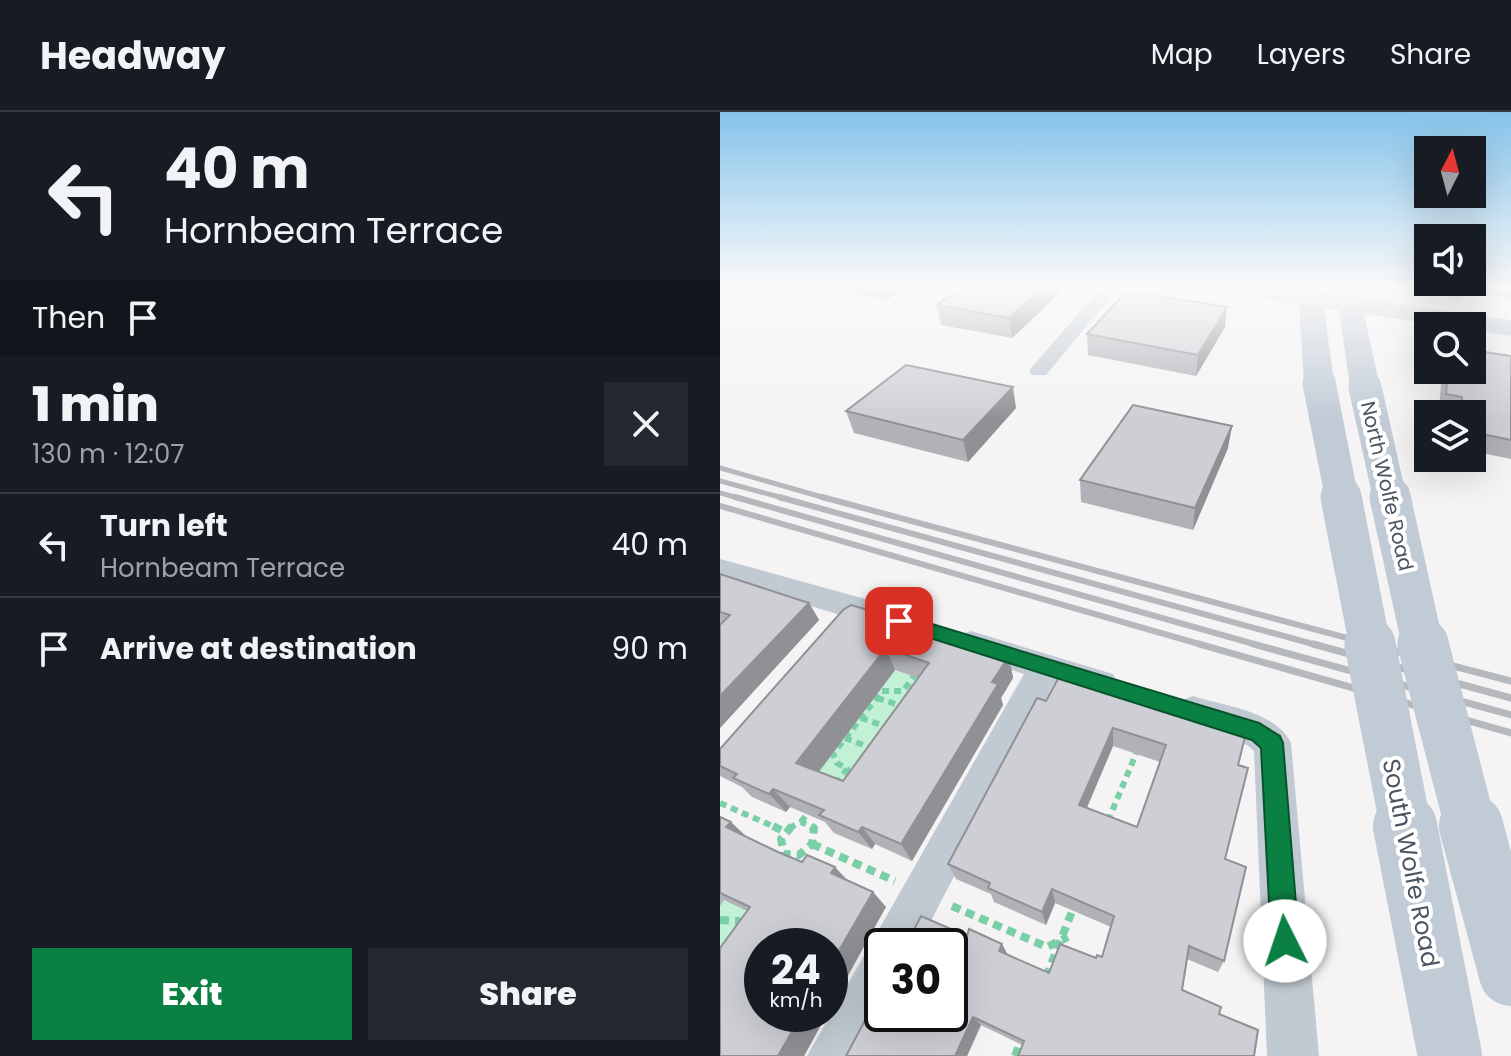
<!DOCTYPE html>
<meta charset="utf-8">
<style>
:root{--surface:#171b24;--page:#242831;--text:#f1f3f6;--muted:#9ea1a6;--line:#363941;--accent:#0b8043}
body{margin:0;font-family:Poppins,sans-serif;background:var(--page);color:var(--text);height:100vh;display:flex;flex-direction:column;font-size:30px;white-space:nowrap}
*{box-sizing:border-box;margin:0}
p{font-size:26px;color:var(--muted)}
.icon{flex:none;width:44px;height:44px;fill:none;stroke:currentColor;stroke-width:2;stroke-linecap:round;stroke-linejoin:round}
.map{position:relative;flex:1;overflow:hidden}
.sheet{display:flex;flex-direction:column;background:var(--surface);width:720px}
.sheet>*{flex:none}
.banner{background:#171b24;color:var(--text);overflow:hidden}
.needle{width:52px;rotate:6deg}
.tools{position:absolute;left:694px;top:24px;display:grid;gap:16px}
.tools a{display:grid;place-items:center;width:72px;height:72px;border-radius:0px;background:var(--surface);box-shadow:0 8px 32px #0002;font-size:40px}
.speed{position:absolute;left:24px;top:816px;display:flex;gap:16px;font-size:40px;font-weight:700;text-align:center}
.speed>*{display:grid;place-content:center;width:104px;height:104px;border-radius:50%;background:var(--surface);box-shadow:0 8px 32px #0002;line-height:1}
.speed small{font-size:20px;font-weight:400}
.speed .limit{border:4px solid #111;border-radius:12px;background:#fff;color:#111}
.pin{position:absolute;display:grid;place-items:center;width:68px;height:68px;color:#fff;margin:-34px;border-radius:16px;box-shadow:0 4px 12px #0006}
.me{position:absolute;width:88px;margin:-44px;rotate:356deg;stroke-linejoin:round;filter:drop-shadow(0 0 6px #0008)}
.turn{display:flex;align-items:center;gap:28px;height:168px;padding:0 32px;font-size:36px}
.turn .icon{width:104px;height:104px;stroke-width:2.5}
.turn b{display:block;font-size:56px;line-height:68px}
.then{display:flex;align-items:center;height:76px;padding:0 32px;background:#0003;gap:16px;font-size:30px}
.round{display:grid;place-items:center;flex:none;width:84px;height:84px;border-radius:0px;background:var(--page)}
.summary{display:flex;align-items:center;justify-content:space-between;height:136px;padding:0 32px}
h1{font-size:48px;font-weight:800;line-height:60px}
.action{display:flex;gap:16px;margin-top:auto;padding:16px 32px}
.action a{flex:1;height:92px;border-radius:0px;background:var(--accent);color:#fff;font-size:32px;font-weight:800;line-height:92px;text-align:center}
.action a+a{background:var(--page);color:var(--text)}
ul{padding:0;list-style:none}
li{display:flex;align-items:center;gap:24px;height:104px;padding:0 32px;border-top:2px solid var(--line)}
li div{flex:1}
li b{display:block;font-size:30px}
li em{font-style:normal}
header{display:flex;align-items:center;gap:48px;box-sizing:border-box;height:112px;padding:0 40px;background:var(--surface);border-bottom:2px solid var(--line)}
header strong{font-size:38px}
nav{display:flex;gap:44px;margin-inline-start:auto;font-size:28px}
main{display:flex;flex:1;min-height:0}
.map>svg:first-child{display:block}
.green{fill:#c3f1d5}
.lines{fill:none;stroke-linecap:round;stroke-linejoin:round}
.path-far1{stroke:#7ad0a6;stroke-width:6;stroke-dasharray:7 5;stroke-linecap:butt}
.path{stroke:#7ad0a6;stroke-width:8;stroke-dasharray:9 6;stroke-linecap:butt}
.service{stroke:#c1cad2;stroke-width:16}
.minor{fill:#c1cad2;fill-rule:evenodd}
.secondary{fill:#c1cbd6;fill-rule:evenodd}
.rail-far2{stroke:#b5b8bd;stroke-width:5}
.rail-far1{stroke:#b5b8bd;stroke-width:6}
.rail{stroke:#b5b8bd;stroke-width:7}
.secondary-bridge-far3{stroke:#c1cbd6;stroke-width:33}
.secondary-bridge-far2{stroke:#c1cbd6;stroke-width:41}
.secondary-bridge-far1{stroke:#c1cbd6;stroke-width:51}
.secondary-bridge{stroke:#c1cbd6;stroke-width:64}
.wall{fill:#b0b2b7;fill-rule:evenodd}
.shaded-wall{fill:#909195}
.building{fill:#cdcfd5;stroke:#909195;stroke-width:2;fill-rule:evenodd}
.route{fill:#0b8043;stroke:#07532c;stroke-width:2}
.labels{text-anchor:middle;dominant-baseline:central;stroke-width:8;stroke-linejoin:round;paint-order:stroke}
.street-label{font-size:20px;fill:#4a5661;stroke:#fff}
.near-street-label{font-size:24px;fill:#4a5661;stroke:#fff}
</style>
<header>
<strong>Headway</strong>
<nav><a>Map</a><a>Layers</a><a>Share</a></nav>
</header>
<main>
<section class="sheet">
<div class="banner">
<div class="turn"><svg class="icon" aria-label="left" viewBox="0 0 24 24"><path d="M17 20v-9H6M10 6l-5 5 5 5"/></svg><div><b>40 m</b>Hornbeam Terrace</div></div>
<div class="then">Then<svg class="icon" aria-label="arrive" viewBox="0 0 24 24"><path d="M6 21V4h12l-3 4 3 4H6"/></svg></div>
</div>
<div class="summary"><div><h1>1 min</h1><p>130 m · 12:07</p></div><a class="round"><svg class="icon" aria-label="close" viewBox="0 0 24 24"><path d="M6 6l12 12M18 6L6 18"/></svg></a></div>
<ul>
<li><svg class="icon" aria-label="left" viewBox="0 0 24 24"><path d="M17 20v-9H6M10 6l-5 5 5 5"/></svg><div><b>Turn left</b><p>Hornbeam Terrace</p></div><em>40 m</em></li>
<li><svg class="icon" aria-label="arrive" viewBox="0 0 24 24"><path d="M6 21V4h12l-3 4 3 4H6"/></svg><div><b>Arrive at destination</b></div><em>90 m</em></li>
</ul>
<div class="action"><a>Exit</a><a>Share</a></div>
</section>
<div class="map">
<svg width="791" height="944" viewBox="0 0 791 944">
<rect width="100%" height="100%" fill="#f5f3f3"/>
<g class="green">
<polygon points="171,557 221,574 153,679 90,670"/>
<polygon points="0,786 56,812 0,897"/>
</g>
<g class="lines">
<g class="path-far1">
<polyline points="157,586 182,594"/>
<polyline points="141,606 170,616"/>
<polyline points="125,626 154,637"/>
<polyline points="116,672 127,657 117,651 113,642 162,579 183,579 198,559"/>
<polyline points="0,691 57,716"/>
<polyline points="388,709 418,637"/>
<polyline points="81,710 90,698"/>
<polyline points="69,716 81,710 94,716"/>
</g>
<g class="path">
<polyline points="53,714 65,720"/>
<polyline points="72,714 61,727 64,742 79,743 92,732 94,716 91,714"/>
<polyline points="92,732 175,769"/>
<polyline points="232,794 327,835 348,825"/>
<polyline points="0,808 20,809"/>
<polyline points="326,865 355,792"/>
<polyline points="295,944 302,926"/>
</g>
<polyline class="service" points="735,176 736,181"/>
<g class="minor">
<polygon points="381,176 398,176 326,263 312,263 309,259 312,255"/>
<polygon points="0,447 178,496 183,505 178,514 167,517 0,467"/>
<polygon points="251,519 393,562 398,572 393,582 381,586 334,571 198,834 162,834 163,902 141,944 87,944 304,562 239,541 235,532 239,523"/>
<path d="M 473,584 C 504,594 556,599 571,631 L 599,944 L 547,944 L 534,639 L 527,633 L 460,611 L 455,600 L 460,589 Z"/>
</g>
<polygon class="secondary" points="509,176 601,176 602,181 616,183 616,176 638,176 641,186 791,208 791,224 752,218 752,214 726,214 644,202 660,275 655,281 645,284 635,281 630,275 619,198 604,196 614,271 609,277 599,280 589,277 584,271 579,192 521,183 513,181"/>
<g class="rail-far2">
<polyline points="0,356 109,387"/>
<polyline points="0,369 67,387"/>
<polyline points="0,381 22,387"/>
</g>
<g class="rail-far1">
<polyline points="15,385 541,534"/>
<polyline points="59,385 600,534"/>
<polyline points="102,385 657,534"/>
<polyline points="0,394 486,534"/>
</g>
<g class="rail">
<polyline points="479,532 791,621"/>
<polyline points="533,532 791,603"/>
<polyline points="593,532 791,586"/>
<polyline points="649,532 791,569"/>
</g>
<g class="secondary-bridge-far3">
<polyline points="599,271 622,387"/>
<polyline points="645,275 670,387"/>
</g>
<g class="secondary-bridge-far2">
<polyline points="621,385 650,534"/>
<polyline points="670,385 703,534"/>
</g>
<g class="secondary-bridge-far1">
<polyline points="650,532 686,716"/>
<polyline points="703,532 751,716"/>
</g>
<g class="secondary-bridge">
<polyline points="685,714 730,944"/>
<polyline points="751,714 791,862"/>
</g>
</g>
<g class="wall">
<polygon points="96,176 185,176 166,188"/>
<polygon points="345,176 292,226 221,213 217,193"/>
<polygon points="750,176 791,176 791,186 750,180"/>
<polygon points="507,195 505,215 476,264 368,243 367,222"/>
<polygon points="791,244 791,347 752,339 752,302 735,302 719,298 722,258 752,258"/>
<polygon points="296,296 248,350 134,321 126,299"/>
<polygon points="508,336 473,418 361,390 360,368"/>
<polygon points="0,462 89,491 99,508 0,616"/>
<path d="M 123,498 L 288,540 L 293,566 L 281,586 L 283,593 L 192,749 L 155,732 L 152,737 L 114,721 L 105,710 L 70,695 L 66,700 L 32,685 L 22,675 L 0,664 L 0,637 ZM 175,558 L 198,566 L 123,669 L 99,660 Z"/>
<path d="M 326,589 L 522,620 L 505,747 L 504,849 L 498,860 L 467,847 L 302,933 L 261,913 L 247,944 L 126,944 L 247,824 L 282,832 L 287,843 L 329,861 L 382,845 L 391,815 L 335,791 L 326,813 L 274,790 L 271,782 L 236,767 L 228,752 ZM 393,634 L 440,650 L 417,715 L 367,696 Z"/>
<polygon points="0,705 28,726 58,740 82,750 115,755 126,768 153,780 166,795 42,902 107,902 84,944 0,944 27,799 4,788 0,794"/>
</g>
<g class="shaded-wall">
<polygon points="176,176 185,176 166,188 165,183"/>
<polygon points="323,176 345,176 292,226 289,206"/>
<polygon points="507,195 505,215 476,264 478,243"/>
<polygon points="293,275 296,296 248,350 243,328"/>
<polygon points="512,314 508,336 473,418 475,396"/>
<polygon points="89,491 99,508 0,616 0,584"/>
<polygon points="166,536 175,558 91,670 76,651"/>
<polygon points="288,540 293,566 281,586 283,593 192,749 181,732 272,570"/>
<polygon points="393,616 393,634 361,709 359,693"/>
<polygon points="53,677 70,695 66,700 49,682"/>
<polygon points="11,710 30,728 6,715"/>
<polygon points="142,715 155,732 152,737 138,720"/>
<polygon points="115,755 130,771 111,761"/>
<polygon points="332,777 335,791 326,813 322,800"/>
<polygon points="153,780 166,795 110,896 110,854"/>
<polygon points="282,832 288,843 279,839"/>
<polygon points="82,902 107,902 84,944 58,944"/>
<polygon points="253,905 261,913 247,944 235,944"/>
</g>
<g class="building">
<polygon points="123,176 176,176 165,183"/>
<polygon points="241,176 323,176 289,206 217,193"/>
<polygon points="407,179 507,195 478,243 367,222"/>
<polygon points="752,238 791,244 791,328 752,320 752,302 742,302 742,285 726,282 728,258 752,258"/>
<polygon points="186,253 293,275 243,328 126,299"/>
<polygon points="413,293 512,314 475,396 360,368"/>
<polygon points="0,462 89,491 0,584 0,513 10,503 0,500"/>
<path d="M 131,493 L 288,540 L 286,543 L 289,544 L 272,570 L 278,572 L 181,732 L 142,715 L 138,720 L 99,703 L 104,698 L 53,677 L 49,682 L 13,666 L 17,662 L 0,654 L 0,637 L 123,498 ZM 166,536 L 209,551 L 123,669 L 76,651 Z"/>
<path d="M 346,559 L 523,616 L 522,620 L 526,621 L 518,653 L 528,656 L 505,747 L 526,755 L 504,849 L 469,834 L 462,878 L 501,895 L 499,902 L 538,918 L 534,944 L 298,944 L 304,929 L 253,905 L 235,944 L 126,944 L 152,895 L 153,885 L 162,868 L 162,902 L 230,902 L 230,834 L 180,834 L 185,825 L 190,825 L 201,804 L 247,824 L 249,817 L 282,832 L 279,839 L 329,861 L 340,832 L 376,846 L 377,843 L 382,845 L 394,804 L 332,777 L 322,800 L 268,776 L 270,771 L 228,752 L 317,586 L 326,589 L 340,563 ZM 393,616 L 446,633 L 417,715 L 359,693 Z"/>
<polygon points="0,705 11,710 6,715 58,740 82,750 87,743 115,755 111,761 153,780 110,854 110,834 42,834 42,902 82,902 58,944 0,944 0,836 30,795 0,781"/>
</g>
<linearGradient id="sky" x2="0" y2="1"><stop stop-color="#85c3ea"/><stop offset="0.57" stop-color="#fafafa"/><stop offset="1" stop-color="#fafafa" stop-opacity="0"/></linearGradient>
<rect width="791" height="308" fill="url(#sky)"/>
<polygon class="route" points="179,502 539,611 560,624 563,631 579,829 575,839 565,843 556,839 551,829 541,636 532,628 172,514 169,509 172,504"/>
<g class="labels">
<g class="street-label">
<text transform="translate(667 374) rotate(77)">North Wolfe Road</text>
</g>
<g class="near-street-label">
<text transform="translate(691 751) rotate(79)">South Wolfe Road</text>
</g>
</g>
</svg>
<div class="tools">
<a><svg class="needle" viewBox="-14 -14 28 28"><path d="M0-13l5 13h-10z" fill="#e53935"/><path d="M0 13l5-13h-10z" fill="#9ea1a6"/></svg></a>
<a><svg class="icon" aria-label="sound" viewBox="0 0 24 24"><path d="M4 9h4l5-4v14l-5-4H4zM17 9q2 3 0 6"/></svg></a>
<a><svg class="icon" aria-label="search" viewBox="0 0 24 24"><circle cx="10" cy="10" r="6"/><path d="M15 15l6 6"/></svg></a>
<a><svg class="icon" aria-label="layers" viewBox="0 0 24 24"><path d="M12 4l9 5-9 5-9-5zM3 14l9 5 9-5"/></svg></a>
</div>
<div class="speed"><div>24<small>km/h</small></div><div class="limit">30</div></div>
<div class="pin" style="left:179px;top:509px;background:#d93025"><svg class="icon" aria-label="arrive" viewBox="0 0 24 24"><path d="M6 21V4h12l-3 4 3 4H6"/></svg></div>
<svg class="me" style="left:565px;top:829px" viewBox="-20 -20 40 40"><circle r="19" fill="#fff"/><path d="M0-13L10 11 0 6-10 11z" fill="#0b8043"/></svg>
</div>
</main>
